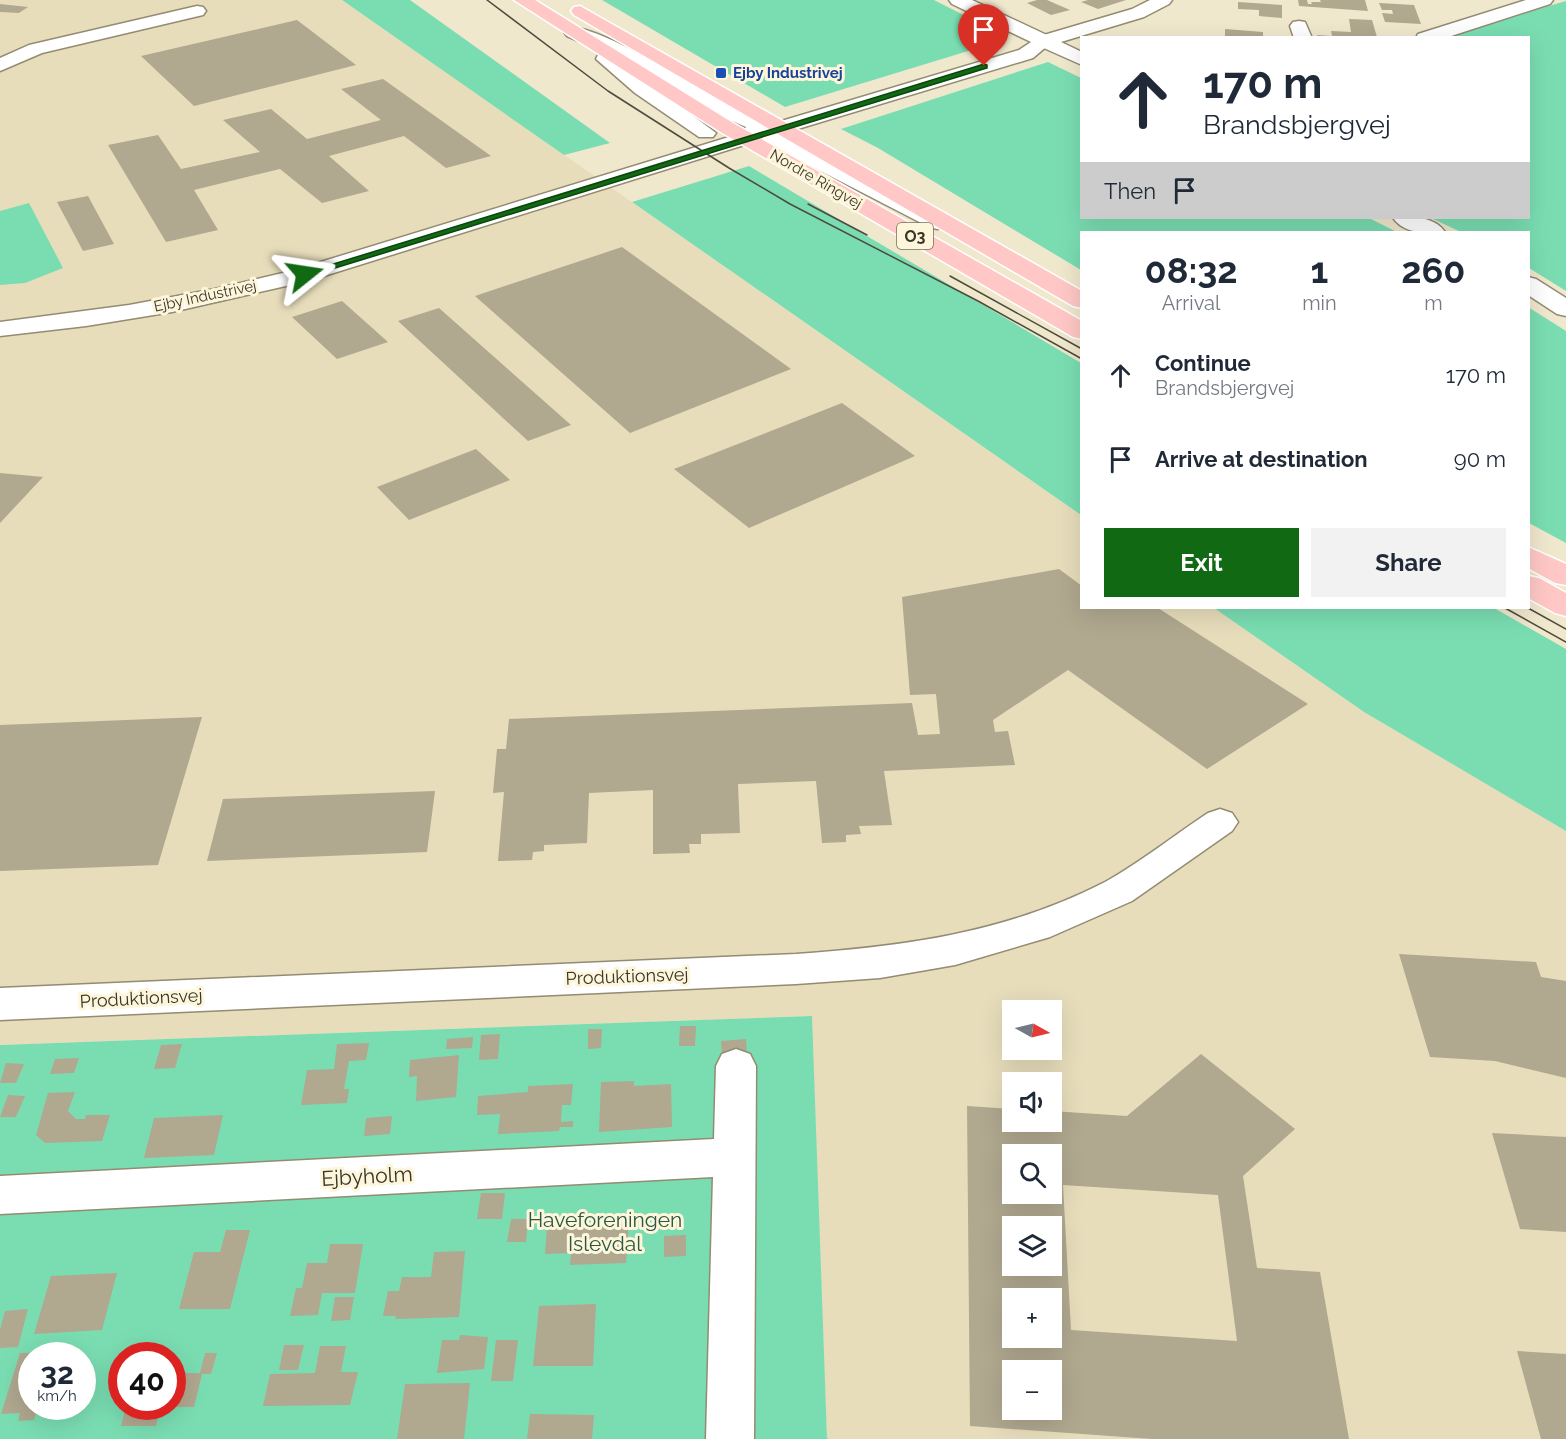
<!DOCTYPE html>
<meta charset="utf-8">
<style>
:root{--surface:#fff;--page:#f2f2f3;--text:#1f2937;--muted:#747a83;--accent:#116a13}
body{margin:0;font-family:Raleway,sans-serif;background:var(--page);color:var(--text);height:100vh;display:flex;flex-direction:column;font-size:22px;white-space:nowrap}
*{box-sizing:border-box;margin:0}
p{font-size:20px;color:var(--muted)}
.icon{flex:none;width:33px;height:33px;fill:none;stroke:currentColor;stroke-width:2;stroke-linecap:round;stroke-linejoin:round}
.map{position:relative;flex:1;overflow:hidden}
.sheet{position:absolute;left:1080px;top:231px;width:450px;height:378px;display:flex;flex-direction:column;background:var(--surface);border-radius:0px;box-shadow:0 6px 24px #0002}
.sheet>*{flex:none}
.top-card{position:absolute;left:1080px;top:36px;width:450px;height:183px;border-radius:0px;box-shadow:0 6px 24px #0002;background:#fff;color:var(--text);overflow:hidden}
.needle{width:39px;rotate:98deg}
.buttons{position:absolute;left:1002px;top:1000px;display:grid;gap:12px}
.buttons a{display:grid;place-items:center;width:60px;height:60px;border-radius:0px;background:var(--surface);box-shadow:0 6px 24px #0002;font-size:30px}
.speed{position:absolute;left:18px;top:1342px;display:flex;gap:12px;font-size:30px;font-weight:700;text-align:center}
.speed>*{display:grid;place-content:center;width:78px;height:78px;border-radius:50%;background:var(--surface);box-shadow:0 6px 24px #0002;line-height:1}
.speed small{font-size:15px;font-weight:400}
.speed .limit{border:9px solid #d22;background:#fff;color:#111}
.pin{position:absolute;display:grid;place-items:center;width:51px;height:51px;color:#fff;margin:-62px -26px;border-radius:50% 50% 50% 0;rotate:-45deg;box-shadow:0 0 6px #0007}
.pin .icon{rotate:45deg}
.me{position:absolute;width:66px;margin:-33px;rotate:75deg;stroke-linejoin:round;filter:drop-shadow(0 0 4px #0008)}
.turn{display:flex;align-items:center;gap:21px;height:126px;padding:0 24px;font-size:27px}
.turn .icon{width:78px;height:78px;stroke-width:2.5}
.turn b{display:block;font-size:42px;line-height:51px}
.then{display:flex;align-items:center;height:57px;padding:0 24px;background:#0003;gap:12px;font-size:22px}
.eta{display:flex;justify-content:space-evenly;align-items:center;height:102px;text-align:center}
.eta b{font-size:36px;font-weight:700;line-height:42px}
.cta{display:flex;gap:12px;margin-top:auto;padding:12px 24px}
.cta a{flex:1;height:69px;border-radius:0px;background:var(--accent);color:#fff;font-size:24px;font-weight:700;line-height:69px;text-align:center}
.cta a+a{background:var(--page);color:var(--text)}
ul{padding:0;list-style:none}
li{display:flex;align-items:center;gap:18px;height:84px;padding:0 24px}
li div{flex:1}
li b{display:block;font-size:22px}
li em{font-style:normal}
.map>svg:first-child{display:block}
.built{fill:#e7ddbb;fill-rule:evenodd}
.green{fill:#7addb2;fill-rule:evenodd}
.building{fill:#b0a88f;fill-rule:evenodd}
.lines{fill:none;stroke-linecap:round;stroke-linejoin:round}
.street-casing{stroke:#938b72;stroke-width:3}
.secondary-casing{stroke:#938b72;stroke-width:3}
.primary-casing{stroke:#fff;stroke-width:3}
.street{fill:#fff;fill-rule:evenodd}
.secondary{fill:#fff;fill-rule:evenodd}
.primary{fill:#ffc8c6;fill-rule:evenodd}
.tram{stroke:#4e4a3e;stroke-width:1.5}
.route{fill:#116a13;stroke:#0b450c;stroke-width:1.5}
.transit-dot{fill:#1a4fb4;stroke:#fef6da;stroke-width:2}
.labels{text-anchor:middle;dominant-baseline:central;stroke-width:6;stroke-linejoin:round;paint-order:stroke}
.far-transit-label{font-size:15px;font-weight:bold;fill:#164399;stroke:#fef6da;text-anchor:start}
.far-street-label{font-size:15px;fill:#39352b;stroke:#fef6da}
.shield{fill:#fef6da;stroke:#746f60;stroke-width:1.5}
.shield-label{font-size:16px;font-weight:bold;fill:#39352b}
.street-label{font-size:18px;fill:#39352b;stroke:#fef6da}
.near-street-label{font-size:21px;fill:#39352b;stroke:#fef6da}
.near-park-label{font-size:21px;fill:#2a5845;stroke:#fef6da}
</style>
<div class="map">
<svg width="1566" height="1439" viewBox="0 0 1566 1439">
<rect width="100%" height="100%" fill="#f0e8cd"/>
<path class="built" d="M 0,0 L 342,0 L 1081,515 L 1082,608 L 1214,608 L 1364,712 L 1566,831 L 1566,1439 L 827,1439 L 811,1016 L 0,1045 ZM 1012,1011 L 1052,1011 L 1052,1050 L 1012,1050 ZM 1012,1083 L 1052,1083 L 1052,1122 L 1012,1122 ZM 1012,1155 L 1052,1155 L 1052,1194 L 1012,1194 ZM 1012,1227 L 1052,1227 L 1052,1266 L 1012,1266 ZM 1012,1299 L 1052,1299 L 1052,1338 L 1012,1338 ZM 1012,1371 L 1052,1371 L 1052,1410 L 1012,1410 Z"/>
<g class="green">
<polygon points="342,0 410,0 610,143 564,155"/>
<polygon points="602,0 934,0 995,31 991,44 785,107"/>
<polygon points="1566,1 1566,291 1529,268 1528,232 1461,232 1431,218 1528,218 1528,38 1443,37"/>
<polygon points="1048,62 1081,78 1082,218 1369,218 1397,232 1082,232 1081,270 878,148 841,129"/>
<polygon points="749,166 1081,363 1081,515 632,202"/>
<polygon points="29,203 63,268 25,283 0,285 0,211"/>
<polygon points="1528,307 1566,331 1566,543 1529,523"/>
<polygon points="1214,608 1494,608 1566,649 1566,831 1364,712"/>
<path d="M 812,1016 L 827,1438 L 829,1439 L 0,1439 L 0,1045 ZM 32,1356 L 82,1356 L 82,1407 L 32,1407 ZM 122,1356 L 172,1356 L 172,1407 L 122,1407 Z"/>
</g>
<g class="building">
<polygon points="1037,0 1047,0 1070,10 1051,15 1027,3"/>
<polygon points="1088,0 1126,0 1098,9 1081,2"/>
<polygon points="1298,0 1307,0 1308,4 1312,4 1311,2 1321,2 1320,0 1365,0 1368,11 1299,6"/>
<polygon points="1238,2 1282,5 1282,18 1259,16 1259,10 1238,9"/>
<polygon points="1379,3 1414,5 1421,24 1385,22 1382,13 1393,14 1392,10 1382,10"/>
<polygon points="0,4 28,7 19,13 0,12"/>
<polygon points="1349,19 1372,20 1377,37 1318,38 1317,35 1332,36 1331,31 1351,32"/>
<polygon points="297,20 356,65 194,106 141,56"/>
<polygon points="1225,29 1263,32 1263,38 1225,36"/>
<polygon points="383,79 491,156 446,168 404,136 329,156 369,191 322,203 280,169 194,190 218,230 166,242 108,145 158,135 181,169 260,152 223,120 271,109 307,139 381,120 341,89"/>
<polygon points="88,196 114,244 83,251 57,202"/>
<polygon points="622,247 791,369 630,433 475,296"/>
<polygon points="342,301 388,342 337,359 292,317"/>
<polygon points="439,308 571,425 528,441 398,321"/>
<polygon points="842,403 915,456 749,528 674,469"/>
<polygon points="476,449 510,480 409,520 377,487"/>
<polygon points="0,473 43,477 0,523"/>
<polygon points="1059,569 1082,586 1082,608 1158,608 1308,704 1207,769 1068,670 993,720 995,732 1008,731 1015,765 884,771 892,825 859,826 861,834 846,835 846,842 822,843 816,781 738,784 740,833 701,834 701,844 689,844 690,853 653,854 653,790 589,793 587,843 544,845 544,851 533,852 532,860 498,861 504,792 493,793 497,749 506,749 509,719 912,703 918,735 940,734 936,694 910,695 902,597"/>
<polygon points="202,717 158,865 0,871 0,725"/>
<polygon points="435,791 427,852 207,861 223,799"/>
<polygon points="1399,954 1536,962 1541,977 1566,981 1566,1078 1495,1061 1430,1057"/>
<polygon points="680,1026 696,1026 695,1046 679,1046"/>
<polygon points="588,1029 602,1029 601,1048 588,1049"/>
<polygon points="500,1034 498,1059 479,1060 481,1035"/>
<polygon points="473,1037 472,1048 446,1049 447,1039"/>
<polygon points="746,1039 747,1055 722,1056 721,1041"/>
<polygon points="369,1043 366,1060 349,1061 344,1089 349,1089 347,1103 301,1105 307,1070 334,1069 337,1044"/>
<polygon points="182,1044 175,1068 154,1069 161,1045"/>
<path d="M 1201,1054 L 1295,1129 L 1243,1176 L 1257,1268 L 1320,1272 L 1349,1439 L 1152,1439 L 970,1426 L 967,1106 L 1012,1109 L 1012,1122 L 1052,1122 L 1052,1111 L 1127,1116 ZM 1012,1155 L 1052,1155 L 1052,1194 L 1012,1194 ZM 1063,1185 L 1218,1195 L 1237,1341 L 1071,1330 ZM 1012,1227 L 1052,1227 L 1052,1266 L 1012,1266 ZM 1012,1299 L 1052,1299 L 1052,1338 L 1012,1338 ZM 1012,1371 L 1052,1371 L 1052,1410 L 1012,1410 Z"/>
<polygon points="459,1055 456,1097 416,1101 417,1076 409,1077 410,1060"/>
<polygon points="79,1058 74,1073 50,1074 55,1059"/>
<polygon points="6,1063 24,1064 16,1083 0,1083"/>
<polygon points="634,1081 634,1086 671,1084 672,1127 599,1132 601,1082"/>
<polygon points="573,1084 571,1105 562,1105 561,1122 573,1121 573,1127 560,1127 559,1131 498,1134 500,1114 477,1115 478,1096 528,1092 528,1086"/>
<polygon points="75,1092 68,1111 76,1119 85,1119 86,1115 110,1115 102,1141 45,1143 36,1135 48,1093"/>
<polygon points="8,1095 25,1096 16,1117 0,1117"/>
<polygon points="223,1115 214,1155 144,1158 154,1118"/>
<polygon points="392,1116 390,1134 364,1136 366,1118"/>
<polygon points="1492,1133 1566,1137 1566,1232 1520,1229"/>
<polygon points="481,1193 505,1193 502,1219 477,1219"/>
<polygon points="511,1219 528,1219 526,1242 507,1242"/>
<polygon points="629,1223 626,1263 570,1265 571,1253 545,1254 547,1226"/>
<polygon points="226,1230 250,1230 230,1309 179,1309 194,1252 220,1252"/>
<polygon points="686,1235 686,1256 664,1257 664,1236"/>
<polygon points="330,1244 363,1244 355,1293 322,1293 318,1315 290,1316 296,1288 302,1288 307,1263 327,1263"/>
<polygon points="465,1251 459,1317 395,1319 396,1316 383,1316 388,1291 399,1291 402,1277 431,1277 434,1252"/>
<polygon points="117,1273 102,1330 34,1334 51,1276"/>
<polygon points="335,1297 354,1297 350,1320 331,1321"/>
<polygon points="596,1304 593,1366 533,1366 539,1306"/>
<polygon points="28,1309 18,1347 0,1348 0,1330 5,1311"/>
<polygon points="460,1335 488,1337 484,1369 437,1373 442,1340 459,1340"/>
<polygon points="496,1340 518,1340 513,1381 491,1381"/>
<polygon points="284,1345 304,1345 298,1370 279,1370"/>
<polygon points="320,1346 346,1346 341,1372 358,1372 350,1405 263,1406 270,1374 315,1373"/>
<polygon points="1517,1351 1566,1354 1566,1439 1541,1439"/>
<polygon points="59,1352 58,1356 32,1356 32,1407 64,1407 62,1413 36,1413 34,1420 18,1421 20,1413 1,1414 20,1353"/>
<polygon points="205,1353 217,1353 211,1374 202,1374 194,1407 172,1407 172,1373 200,1373"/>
<polygon points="470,1383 464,1439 397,1439 405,1384"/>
<polygon points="126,1407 161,1407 156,1426 121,1426"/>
<polygon points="530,1414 594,1415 592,1439 527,1439"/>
</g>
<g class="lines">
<g class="street-casing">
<g id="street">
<polygon points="1150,0 1172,0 1169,4 1144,17 1061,42 1082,52 1082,65 1037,45 1035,41 1037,37 1132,9"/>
<polygon points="1526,0 1553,0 1550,4 1445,38 1416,38 1418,34"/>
<polygon points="197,6 203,7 206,11 203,15 42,53 0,71 0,58 29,45"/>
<polygon points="1299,21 1305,22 1312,38 1294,38 1290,26 1293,22"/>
<path d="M 1393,218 C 1410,216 1434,216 1445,232 C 1428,234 1404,234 1393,218 Z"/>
<polygon points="1528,277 1536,279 1566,298 1566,316 1557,314 1528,295"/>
<path d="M 1220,809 L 1232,813 L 1238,822 L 1232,831 L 1132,901 L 1050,937 L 955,965 L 880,978 L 796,984 L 0,1020 L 0,988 L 796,954 C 905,946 1006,933 1105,882 C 1138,864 1176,834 1208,813 Z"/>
<polygon points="736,1049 750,1054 756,1066 754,1439 706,1439 713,1177 0,1214 0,1176 714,1139 716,1066 722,1054"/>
</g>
</g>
<g class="secondary-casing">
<path id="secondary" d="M 949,0 L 972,0 L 1051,37 L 1053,41 L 1033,58 L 778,135 L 945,217 L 948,222 L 945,227 L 937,229 L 929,227 L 778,149 L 757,141 L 308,281 L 172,312 L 86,326 L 0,336 L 0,322 L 129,305 L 215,289 L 291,271 L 742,133 L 746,127 L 716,114 L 666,83 L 613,56 L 716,133 L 713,137 L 699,137 L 635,93 L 596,59 L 598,55 L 609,54 L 567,36 L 564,32 L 567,28 C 597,21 710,97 743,112 C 754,117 766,120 778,122 L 1019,50 L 1031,42 L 952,4 Z"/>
</g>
<g class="primary-casing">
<g id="primary">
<polygon points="514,0 535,0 733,123 1082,321 1082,339 1073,337 719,131"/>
<polygon points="580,6 1082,291 1082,308 1073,306 574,15 571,11 574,7"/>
<polygon points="1528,547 1566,564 1566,585 1555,583 1528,568"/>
<polygon points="1528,576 1539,578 1566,593 1566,616 1555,613 1528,598"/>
</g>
</g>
<use href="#street" class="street"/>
<use href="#secondary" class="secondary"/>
<use href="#primary" class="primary"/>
<g class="tram">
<polyline points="487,0 608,91 729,168 790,204 978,301 1082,359"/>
<polyline points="808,204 867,235"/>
<polyline points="950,276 1082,349"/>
<polyline points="1505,608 1566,642"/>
<polyline points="1528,608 1566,629"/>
</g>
</g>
<polygon class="route" points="984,64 987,65 987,68 309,276 301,274"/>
<rect class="transit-dot" x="715" y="67" width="12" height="12" rx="3"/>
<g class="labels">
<g class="far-transit-label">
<text x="733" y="73">Ejby Industrivej</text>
</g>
<g class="far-street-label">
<text transform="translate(816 179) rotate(30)">Nordre Ringvej</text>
<text transform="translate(205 296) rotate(-12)">Ejby Industrivej</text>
</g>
<rect class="shield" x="897" y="223" width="36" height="26" rx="4.5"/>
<g class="shield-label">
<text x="915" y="236">O3</text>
</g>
<g class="street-label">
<text transform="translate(627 976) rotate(-2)">Produktionsvej</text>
<text transform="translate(141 998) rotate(-3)">Produktionsvej</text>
</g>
<g class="near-street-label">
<text transform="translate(367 1176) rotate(-3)">Ejbyholm</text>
</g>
<g class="near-park-label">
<text x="605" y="1219">Haveforeningen<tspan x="605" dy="24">Islevdal</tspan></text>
</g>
</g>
</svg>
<div class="buttons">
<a><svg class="needle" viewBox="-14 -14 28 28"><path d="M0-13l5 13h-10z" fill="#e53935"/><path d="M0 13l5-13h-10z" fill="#747a83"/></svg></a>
<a><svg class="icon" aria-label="sound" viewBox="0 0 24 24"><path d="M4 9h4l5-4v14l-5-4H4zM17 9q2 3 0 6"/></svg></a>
<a><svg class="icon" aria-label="search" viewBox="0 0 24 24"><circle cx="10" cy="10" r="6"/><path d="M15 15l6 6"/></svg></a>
<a><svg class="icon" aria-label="layers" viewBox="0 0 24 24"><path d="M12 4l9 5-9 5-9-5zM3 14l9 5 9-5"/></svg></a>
<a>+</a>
<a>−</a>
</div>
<div class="speed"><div>32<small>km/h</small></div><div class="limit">40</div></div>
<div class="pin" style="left:984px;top:66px;background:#d93025"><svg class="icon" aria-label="arrive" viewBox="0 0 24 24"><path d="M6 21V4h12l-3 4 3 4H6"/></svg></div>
<svg class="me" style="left:305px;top:274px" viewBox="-20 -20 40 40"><path d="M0-17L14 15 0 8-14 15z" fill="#116a13" stroke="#fff" stroke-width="4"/></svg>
<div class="top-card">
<div class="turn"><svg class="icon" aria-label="ahead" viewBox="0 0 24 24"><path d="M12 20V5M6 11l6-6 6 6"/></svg><div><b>170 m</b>Brandsbjergvej</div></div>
<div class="then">Then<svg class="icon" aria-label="arrive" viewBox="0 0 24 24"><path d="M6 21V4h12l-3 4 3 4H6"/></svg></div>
</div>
<section class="sheet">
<div class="eta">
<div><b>08:32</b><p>Arrival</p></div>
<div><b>1</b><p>min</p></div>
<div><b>260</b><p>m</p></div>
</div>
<ul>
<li><svg class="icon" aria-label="ahead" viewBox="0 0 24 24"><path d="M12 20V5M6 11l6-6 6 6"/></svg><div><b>Continue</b><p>Brandsbjergvej</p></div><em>170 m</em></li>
<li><svg class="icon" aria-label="arrive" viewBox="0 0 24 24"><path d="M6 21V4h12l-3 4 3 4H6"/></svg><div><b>Arrive at destination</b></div><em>90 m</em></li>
</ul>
<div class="cta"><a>Exit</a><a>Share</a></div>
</section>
</div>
